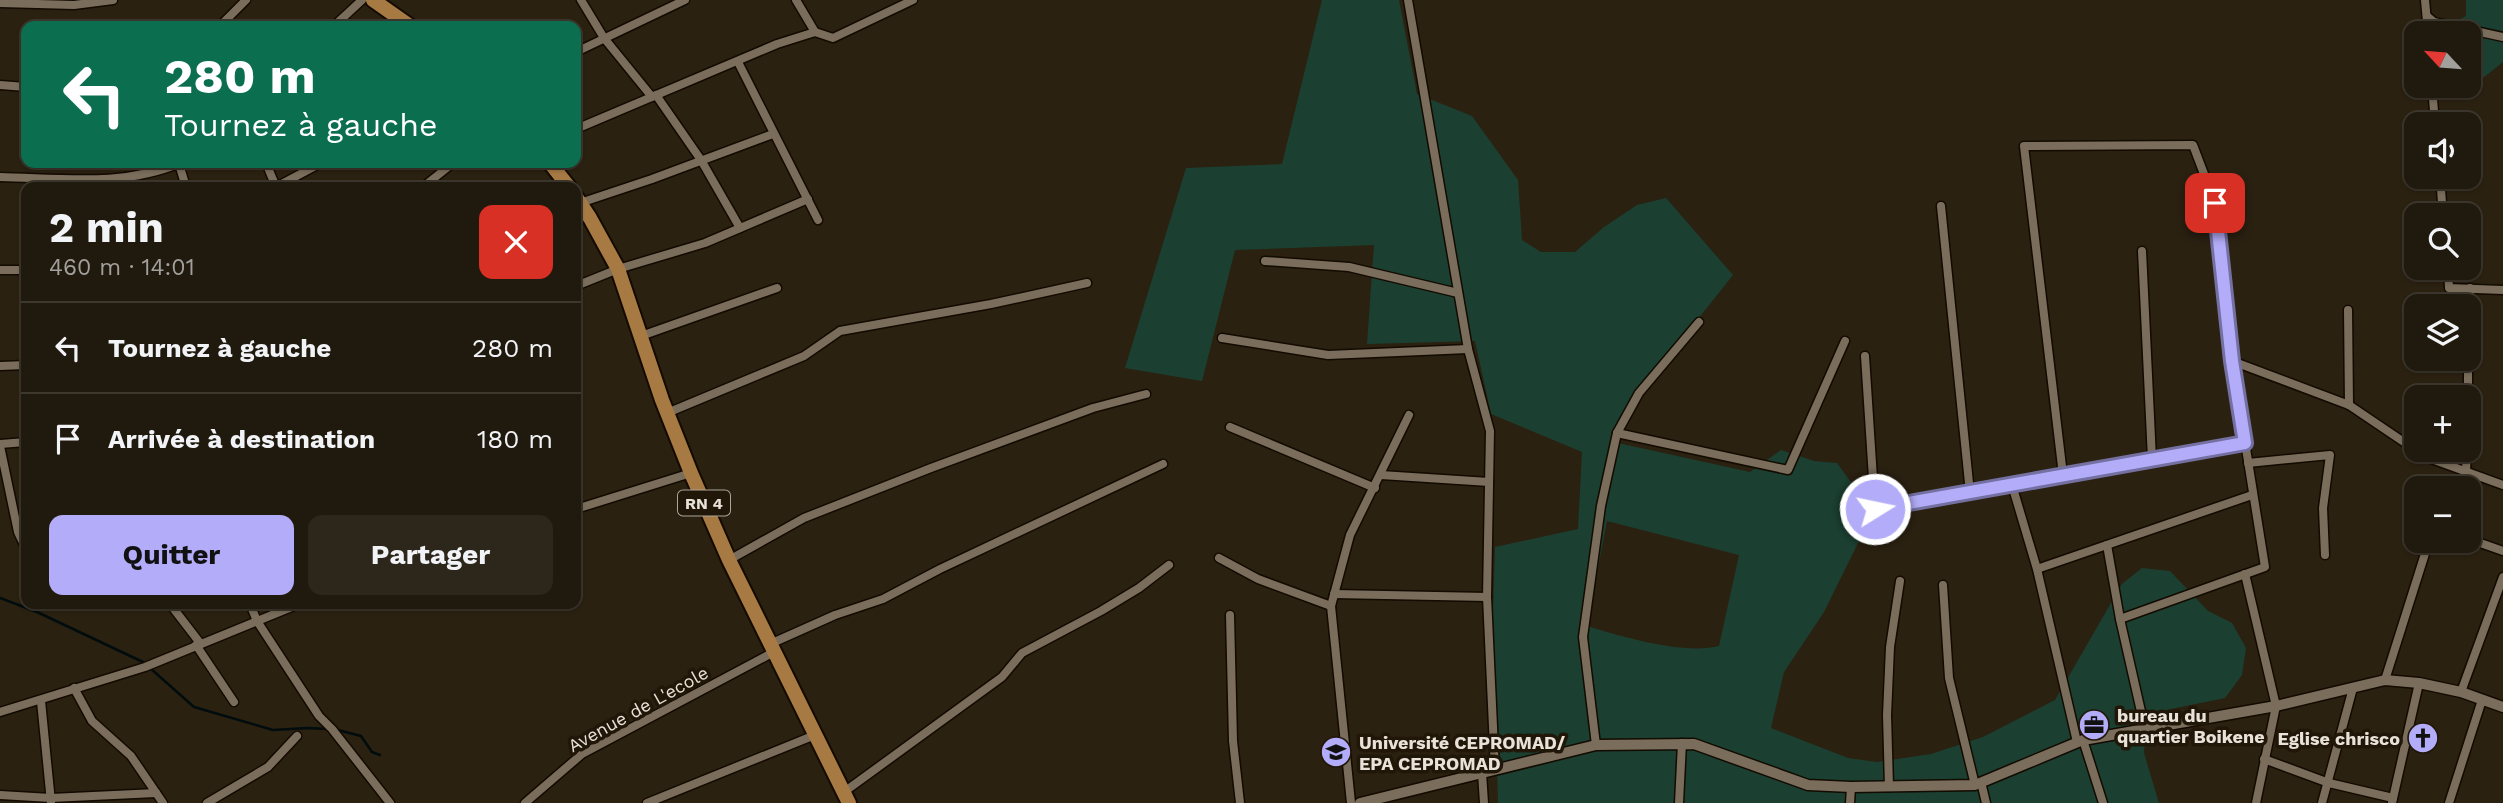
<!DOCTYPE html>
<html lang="fr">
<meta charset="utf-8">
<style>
:root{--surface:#20190d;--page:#2d261b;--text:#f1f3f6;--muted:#a2a09d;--line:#3d382e;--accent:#b3adf9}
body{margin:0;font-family:"Work Sans",sans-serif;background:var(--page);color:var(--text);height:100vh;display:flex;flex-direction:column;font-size:26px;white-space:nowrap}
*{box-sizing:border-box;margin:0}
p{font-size:23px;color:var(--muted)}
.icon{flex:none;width:38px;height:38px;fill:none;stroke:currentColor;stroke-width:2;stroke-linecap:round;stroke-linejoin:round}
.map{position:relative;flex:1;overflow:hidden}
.details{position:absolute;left:21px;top:182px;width:560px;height:427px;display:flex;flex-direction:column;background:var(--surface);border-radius:14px;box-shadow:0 2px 5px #0004,0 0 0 2px var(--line)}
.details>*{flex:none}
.guide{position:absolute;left:21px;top:21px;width:560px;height:147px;border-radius:14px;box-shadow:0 2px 5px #0004,0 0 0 2px var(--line);background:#0b6e4f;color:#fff;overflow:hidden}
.needle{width:46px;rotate:296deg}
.buttons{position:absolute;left:2404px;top:21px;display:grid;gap:14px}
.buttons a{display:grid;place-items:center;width:77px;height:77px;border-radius:14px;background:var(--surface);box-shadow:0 2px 5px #0004,0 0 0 2px var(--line);font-size:35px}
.pin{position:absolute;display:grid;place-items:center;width:60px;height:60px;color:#fff;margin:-30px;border-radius:14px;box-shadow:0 4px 10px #0006}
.me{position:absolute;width:77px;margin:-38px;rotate:80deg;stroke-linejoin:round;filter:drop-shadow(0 0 5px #0008)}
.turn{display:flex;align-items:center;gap:24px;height:147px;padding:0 28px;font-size:32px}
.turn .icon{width:91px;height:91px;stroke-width:2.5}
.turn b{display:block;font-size:49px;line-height:60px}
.round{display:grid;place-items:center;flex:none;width:74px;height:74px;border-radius:14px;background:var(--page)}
.headline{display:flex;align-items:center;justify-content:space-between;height:119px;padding:0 28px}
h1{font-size:42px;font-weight:700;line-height:52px}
.primary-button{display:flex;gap:14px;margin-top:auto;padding:14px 28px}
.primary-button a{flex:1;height:80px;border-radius:14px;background:var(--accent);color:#111;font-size:28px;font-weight:700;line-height:80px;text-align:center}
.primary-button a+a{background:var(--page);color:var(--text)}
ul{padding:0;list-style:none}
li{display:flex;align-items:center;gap:21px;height:91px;padding:0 28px;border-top:2px solid var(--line)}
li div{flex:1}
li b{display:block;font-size:26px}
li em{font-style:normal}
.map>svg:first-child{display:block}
.green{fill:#1b4031;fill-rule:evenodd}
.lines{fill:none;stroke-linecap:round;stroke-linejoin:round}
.stream{stroke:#000c0d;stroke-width:2.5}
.minor-casing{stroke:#130a00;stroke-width:11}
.tertiary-casing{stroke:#130a00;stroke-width:13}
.trunk-casing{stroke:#130a00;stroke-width:18}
.minor{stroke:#7a6d5b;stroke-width:8}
.tertiary{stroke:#7a6d5b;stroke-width:10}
.trunk{stroke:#a77a44;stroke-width:14}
.route-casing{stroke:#7470a2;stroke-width:18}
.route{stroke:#b3adf9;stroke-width:12}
.labels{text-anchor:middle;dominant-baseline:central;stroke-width:7;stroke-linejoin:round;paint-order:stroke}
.shield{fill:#211708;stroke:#ada59a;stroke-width:2}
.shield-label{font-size:16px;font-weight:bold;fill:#e9e2d8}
.street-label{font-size:18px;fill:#e9e2d8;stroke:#211708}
.poi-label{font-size:18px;font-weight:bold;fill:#e9e2d8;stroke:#211708;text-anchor:start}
</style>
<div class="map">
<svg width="2503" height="803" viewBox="0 0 2503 803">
<rect width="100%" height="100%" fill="#2b2111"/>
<g class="green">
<path d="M 1322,0 L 1399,0 L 1417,94 L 1472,116 L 1518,180 L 1522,240 L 1541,252 L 1575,252 L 1604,227 L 1637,205 L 1666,198 L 1733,275 L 1694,324 L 1644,394 L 1618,443 L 1750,472 L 1781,450 L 1814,461 L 1837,463 L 1853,485 L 1863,514 L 1859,541 L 1824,612 L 1784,672 L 1771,728 L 1848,758 L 1877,762 L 1931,754 L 1983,737 L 2055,700 L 2122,584 L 2142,568 L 2170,571 L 2208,611 L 2232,623 L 2246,648 L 2242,675 L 2225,698 L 2171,709 L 2146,724 L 2144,753 L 2159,803 L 1498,803 L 1493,615 L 1495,547 L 1578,529 L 1582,452 L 1491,414 L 1475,341 L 1367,344 L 1374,245 L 1235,250 L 1202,381 L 1125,368 L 1186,168 L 1282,164 ZM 1607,521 L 1739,555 L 1719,646 C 1684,655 1623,637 1587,626 Z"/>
<polygon points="2466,0 2503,0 2503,62 2474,85 2469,83 2469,33 2432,33 2466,16"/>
</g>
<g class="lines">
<g class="stream">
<polyline points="0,598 37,612 143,662"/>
<polyline points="150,668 194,707 273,730 308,728 328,729"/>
<polyline points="334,729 361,736 372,752 380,755"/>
</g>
<g class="minor-casing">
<g id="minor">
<polyline points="581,0 604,38 652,97"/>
<polyline points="796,0 815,32"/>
<polyline points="1408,0 1468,349 1490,431 1487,597 1495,770"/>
<polyline points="2425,0 2428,33"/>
<polyline points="0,3 74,5 113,0"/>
<polyline points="2427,16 2434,22 2503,37"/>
<polyline points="220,26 246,0"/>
<polyline points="334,26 362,0"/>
<polyline points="576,52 685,0"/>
<polyline points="738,62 818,220"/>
<polyline points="0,85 26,87"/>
<polyline points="2432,86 2435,124"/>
<polyline points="656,95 701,160 740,228"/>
<polyline points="576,129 777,44 815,32 833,38 913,0"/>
<polyline points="266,163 276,187"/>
<polyline points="179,164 186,187"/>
<path d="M 0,177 C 60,178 124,187 180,163"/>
<polyline points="2440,177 2443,215"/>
<polyline points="276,187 321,163"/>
<polyline points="423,187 453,163"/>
<polyline points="580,203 652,179 773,134"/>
<polyline points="1941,206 1970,493"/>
<polyline points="2142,251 2152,459"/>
<polyline points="1265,261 1349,267 1458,293"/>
<polyline points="2448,268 2449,288 2503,290"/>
<polyline points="0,270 26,270"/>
<polyline points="576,286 618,269 705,243 808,199"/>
<polyline points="2348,310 2349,405"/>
<polyline points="2469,310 2470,288"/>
<polyline points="641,336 777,288"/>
<polyline points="1222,338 1328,355 1468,349"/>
<polyline points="1865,356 1875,509 2245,443"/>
<polyline points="2232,361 2349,405 2426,457 2503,485"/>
<polyline points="0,366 26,365"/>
<polyline points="2468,397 2468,359"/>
<polyline points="667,413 804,356 840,331 991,304 1087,283"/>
<polyline points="1230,427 1375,488"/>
<polyline points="1617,433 1788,470 1845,341"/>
<polyline points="0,444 26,442"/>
<polyline points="0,446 18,532 26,549"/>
<polyline points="2248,463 2330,455 2323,508 2325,555"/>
<polyline points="2466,472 2467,450"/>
<polyline points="1381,475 1489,482"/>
<polyline points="2063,475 2024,146 2193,145 2215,203 2232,361 2265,567 2120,619"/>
<polyline points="2012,485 2037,569 2077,742"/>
<polyline points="576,509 691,473"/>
<polyline points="2469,539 2503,551"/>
<polyline points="2107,545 2120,619 2145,729"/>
<polyline points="1219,558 1258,579 1331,606"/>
<polyline points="729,560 804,518 931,468 1093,408 1146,394"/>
<polyline points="2037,569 2252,495"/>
<polyline points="2245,574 2276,706 2256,803"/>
<polyline points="1943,585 1949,678 1975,785"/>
<polyline points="1334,594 1487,597"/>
<polyline points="170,604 200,643"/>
<polyline points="250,604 257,621 319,716 332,729 390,803"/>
<polyline points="1230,615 1233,741 1240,803"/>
<polyline points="770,644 835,615 883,599 940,569 1163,464"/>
<polyline points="196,645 234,702"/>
<polyline points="2385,680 2429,541"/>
<polyline points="74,688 92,721 131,756 163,803"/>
<polyline points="2461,692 2503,577"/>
<polyline points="41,701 51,802"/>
<polyline points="0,712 145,667 299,604"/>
<polyline points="2083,740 2103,803"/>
<polyline points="1596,745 1583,637 1601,506 1617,433 1639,393 1699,322"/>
<polyline points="2264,759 2329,783 2393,798"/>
<polyline points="1482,773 1484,803"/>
<polyline points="1981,782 1986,803"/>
<polyline points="1889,787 1887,715 1890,647 1900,581"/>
<polyline points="844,792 1002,677 1022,653 1101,611 1139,588 1169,565"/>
<polyline points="0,795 51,798 156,793"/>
<polyline points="207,803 268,767 297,736"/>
<polyline points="525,803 582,754 774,652"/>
<polyline points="647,803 815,735"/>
<polyline points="1351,803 1331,606 1350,535 1409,415"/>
<polyline points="1679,803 1682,743"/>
<polyline points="1850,803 1851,787"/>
<polyline points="2322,803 2353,688"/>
<polyline points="2392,803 2419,683"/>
<polyline points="2449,803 2482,700"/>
</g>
</g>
<g class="tertiary-casing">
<polyline id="tertiary" points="1360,803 1596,745 1694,744 1808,785 1851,787 1975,785 2083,740 2276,706 2385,680 2419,683 2461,692 2503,707"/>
</g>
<g class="trunk-casing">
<g id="trunk">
<polyline points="373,0 410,26"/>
<polyline points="550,163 569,187"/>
<polyline points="576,197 590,218 618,269 662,400 691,473 729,560 849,803"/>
</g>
</g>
<use href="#minor" class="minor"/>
<use href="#tertiary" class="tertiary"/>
<use href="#trunk" class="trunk"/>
</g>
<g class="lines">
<g class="route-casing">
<polyline id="route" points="1875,509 2245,443 2232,361 2215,203"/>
</g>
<use href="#route" class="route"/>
</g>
<defs>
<g id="office-disc" transform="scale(1.575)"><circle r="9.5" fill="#b3adf9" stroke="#211708"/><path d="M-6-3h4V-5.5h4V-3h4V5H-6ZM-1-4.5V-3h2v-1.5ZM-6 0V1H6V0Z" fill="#111"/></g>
<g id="church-disc" transform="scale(1.575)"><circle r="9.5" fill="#b3adf9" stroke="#211708"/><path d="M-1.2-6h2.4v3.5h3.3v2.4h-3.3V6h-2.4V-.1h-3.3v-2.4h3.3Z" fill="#111"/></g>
<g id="university-disc" transform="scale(1.575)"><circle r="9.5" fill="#b3adf9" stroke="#211708"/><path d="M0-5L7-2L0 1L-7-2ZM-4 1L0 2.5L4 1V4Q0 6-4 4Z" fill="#111"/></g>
</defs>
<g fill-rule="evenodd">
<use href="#office-disc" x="2094" y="725"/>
<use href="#church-disc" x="2423" y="738"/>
<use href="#university-disc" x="1336" y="752"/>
</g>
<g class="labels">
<rect class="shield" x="678" y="490.5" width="52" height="25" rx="5"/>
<g class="shield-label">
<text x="704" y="503">RN 4</text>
</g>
<g class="street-label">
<text transform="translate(638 709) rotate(-29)">Avenue de L'ecole</text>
</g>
<g class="poi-label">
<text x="2117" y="715">bureau du<tspan x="2117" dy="21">quartier Boikene</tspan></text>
<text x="2400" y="738" text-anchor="end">Eglise chrisco</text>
<text x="1359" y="742">Université CEPROMAD/<tspan x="1359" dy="21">EPA CEPROMAD</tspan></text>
</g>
</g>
</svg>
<div class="buttons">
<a><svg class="needle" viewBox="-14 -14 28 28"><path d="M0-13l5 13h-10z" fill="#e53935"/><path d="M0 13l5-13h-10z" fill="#a2a09d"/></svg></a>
<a><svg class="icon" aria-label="sound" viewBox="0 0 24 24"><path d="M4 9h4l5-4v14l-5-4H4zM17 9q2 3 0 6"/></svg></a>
<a><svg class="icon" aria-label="search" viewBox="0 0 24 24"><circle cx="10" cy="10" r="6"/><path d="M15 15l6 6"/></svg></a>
<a><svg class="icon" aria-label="layers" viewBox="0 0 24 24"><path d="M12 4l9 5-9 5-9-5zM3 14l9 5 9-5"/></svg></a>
<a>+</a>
<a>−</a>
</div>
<div class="pin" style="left:2215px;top:203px;background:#d93025"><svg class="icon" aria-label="arrive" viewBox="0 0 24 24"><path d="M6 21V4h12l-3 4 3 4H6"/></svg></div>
<svg class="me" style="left:1875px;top:509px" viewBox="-20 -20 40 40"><circle r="17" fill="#b3adf9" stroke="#fff" stroke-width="3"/><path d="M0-11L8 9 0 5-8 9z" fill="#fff"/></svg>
<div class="guide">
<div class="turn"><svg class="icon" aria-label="left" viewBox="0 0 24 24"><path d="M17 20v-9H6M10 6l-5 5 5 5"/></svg><div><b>280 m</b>Tournez à gauche</div></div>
</div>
<section class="details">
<div class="headline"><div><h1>2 min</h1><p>460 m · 14:01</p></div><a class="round" style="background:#d93025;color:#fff"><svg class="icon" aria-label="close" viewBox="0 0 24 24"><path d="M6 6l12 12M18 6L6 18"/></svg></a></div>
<ul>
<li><svg class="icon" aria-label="left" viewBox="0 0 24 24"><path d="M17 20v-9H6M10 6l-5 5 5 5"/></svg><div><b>Tournez à gauche</b></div><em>280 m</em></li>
<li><svg class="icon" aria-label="arrive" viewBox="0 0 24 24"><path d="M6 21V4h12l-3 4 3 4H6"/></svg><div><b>Arrivée à destination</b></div><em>180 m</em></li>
</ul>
<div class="primary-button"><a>Quitter</a><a>Partager</a></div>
</section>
</div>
